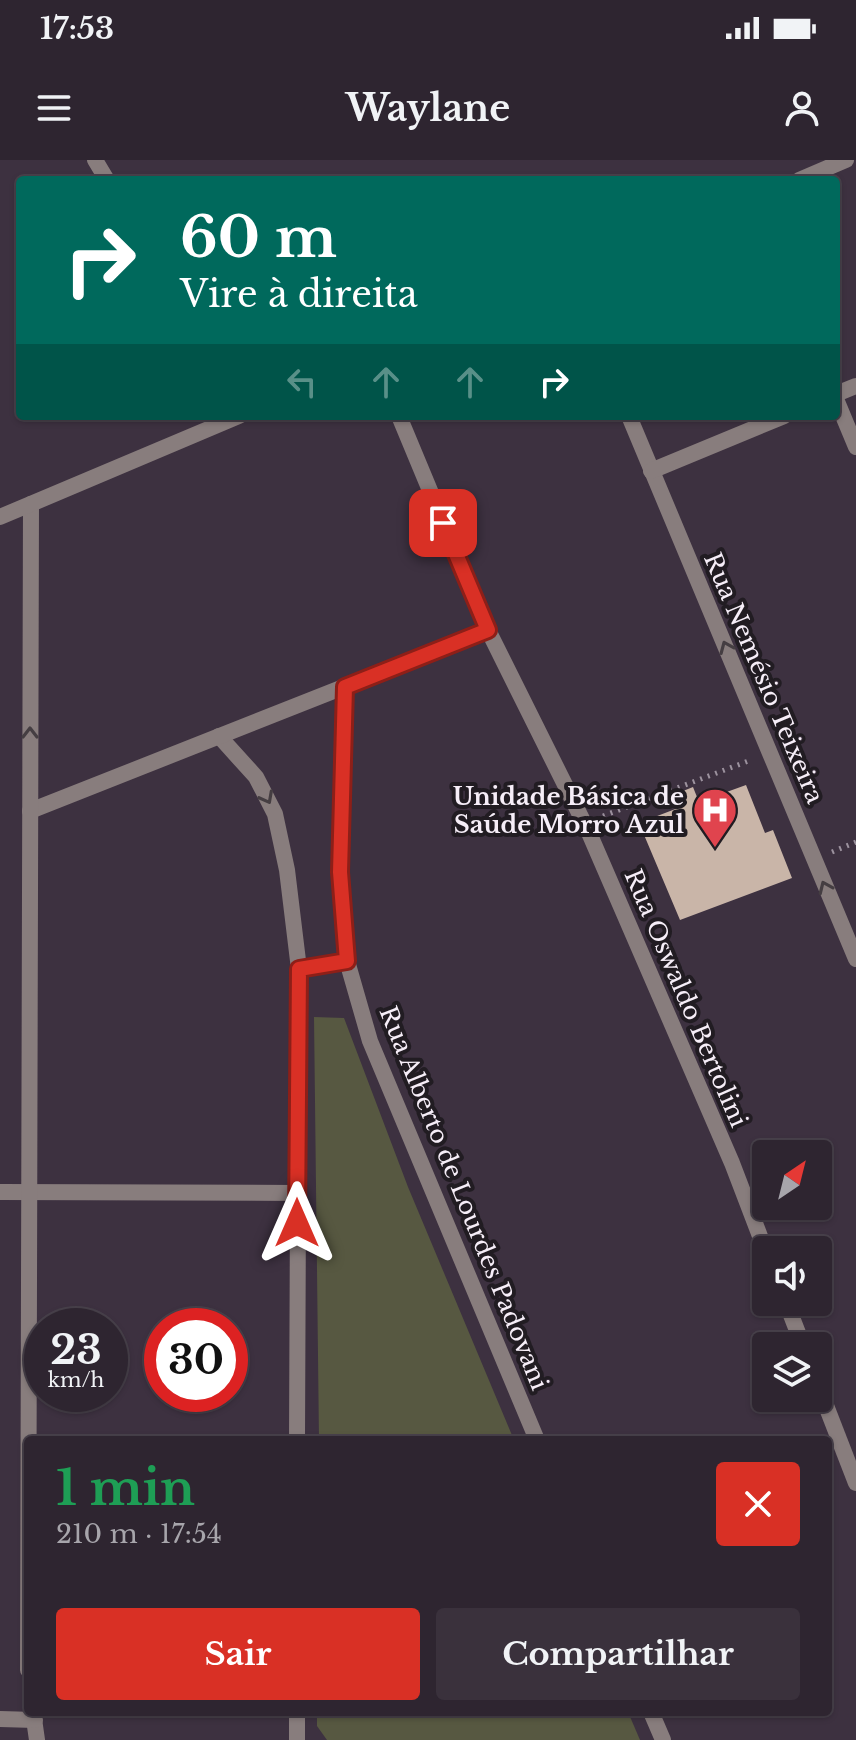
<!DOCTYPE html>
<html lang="pt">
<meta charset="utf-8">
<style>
:root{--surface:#2e2530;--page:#3a313c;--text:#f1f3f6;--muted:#a7a5ab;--line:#49424c;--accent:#d93025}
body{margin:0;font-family:"Libre Baskerville",serif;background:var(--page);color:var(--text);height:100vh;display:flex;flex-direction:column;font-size:30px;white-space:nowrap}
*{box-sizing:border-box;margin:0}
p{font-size:26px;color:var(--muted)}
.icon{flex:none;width:44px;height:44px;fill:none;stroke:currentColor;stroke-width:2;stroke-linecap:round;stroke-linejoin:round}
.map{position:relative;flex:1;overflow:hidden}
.sheet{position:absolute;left:24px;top:1276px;width:808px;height:280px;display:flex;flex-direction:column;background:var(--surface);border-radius:8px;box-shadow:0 2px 6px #0004,0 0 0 2px var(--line)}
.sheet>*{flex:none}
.top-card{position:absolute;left:16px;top:16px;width:824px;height:244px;border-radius:8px;box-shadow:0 2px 6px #0004,0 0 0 2px var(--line);background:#00695c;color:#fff;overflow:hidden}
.needle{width:52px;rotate:35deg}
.tools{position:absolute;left:752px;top:980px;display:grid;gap:16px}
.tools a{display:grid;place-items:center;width:80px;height:80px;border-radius:8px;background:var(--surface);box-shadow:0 2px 6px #0004,0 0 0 2px var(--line);font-size:40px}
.speed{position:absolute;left:24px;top:1148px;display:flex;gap:16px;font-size:40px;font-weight:700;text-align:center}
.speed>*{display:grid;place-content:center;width:104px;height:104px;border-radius:50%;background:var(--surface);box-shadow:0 2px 6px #0004,0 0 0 2px var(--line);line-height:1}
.speed small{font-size:20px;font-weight:400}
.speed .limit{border:12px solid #d22;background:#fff;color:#111}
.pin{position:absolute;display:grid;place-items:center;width:68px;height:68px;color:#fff;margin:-34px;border-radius:16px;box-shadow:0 4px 12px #0006}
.me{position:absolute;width:88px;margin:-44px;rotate:0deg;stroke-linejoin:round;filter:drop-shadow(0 0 6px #0008)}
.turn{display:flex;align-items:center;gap:28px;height:168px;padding:0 32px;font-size:36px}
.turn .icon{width:104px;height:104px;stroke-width:2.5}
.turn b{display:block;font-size:56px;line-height:68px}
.lanes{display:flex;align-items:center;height:76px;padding:0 32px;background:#0003;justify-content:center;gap:40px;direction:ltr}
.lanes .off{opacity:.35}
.round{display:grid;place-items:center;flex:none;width:84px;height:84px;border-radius:8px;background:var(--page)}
.head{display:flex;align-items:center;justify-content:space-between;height:136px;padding:0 32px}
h1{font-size:48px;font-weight:700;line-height:60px;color:#1e9e55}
.primary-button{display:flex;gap:16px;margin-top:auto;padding:16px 32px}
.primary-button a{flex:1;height:92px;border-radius:8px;background:var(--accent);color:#fff;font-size:32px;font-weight:700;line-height:92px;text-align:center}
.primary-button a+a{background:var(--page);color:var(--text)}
.status{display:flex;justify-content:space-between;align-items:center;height:56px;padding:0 40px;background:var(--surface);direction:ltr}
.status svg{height:22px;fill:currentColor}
header{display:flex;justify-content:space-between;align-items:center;height:104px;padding:0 32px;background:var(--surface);font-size:36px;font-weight:700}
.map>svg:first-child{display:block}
.green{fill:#575841}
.building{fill:#c9b5a8}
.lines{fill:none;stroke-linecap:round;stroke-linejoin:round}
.path{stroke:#9c929e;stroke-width:5;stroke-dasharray:2 6;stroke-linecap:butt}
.minor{stroke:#887d7d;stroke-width:16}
.tertiary{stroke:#887d7d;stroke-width:16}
.oneway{stroke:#453e42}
.route-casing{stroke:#8d1f18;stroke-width:20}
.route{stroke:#d93025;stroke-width:14}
.labels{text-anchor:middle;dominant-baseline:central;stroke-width:8;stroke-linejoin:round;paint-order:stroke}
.street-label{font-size:24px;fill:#f6eef8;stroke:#211c22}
.poi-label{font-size:24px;font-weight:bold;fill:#f6eef8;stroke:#211c22;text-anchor:end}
</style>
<div class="status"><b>17:53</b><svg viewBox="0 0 49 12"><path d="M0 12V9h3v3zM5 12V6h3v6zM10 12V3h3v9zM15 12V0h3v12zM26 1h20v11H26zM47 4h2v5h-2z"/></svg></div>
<header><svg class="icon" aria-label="menu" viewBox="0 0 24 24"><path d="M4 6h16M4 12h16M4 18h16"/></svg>Waylane<svg class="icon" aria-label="person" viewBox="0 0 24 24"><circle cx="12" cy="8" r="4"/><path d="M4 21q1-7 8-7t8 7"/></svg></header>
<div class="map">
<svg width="856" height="1580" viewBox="0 0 856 1580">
<rect width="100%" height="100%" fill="#3d3140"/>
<g class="green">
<polygon points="314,857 344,858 408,1027 514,1280 319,1280"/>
<polygon points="317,1552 628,1552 640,1580 327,1580 317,1566"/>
</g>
<polygon class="building" points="746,625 765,673 773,670 792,718 680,760 639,663 678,648 673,635 693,627 699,642"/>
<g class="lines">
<g class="path">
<polyline points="603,656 751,600"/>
<polyline points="832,692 856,682"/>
</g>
<g class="minor">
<polyline points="95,0 107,20"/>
<polyline points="836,234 856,226"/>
<polyline points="836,239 856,287"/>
<polyline points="399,256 488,470 590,675 732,1003 766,1092"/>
<polyline points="629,256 856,799"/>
<polyline points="651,311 784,256"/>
<polyline points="345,527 340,712 347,801 370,881 537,1280"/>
<polyline points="219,576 256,617 275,654 287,710 299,809 297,1280"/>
<polyline points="30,651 488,470"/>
<polyline points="299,809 347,801"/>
<polyline points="0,1032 297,1033"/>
<polyline points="786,1142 803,1186"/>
<polyline points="818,1225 856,1323"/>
<polyline points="28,1510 31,344"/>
<polyline points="33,1552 37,1580"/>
<polyline points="297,1552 297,1580"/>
<polyline points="651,1552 663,1580"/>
<polyline points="0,1559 35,1560"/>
</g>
<g class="tertiary">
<polyline points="799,20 846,0"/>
<polyline points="0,357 239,256"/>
</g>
</g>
<defs><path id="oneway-chevron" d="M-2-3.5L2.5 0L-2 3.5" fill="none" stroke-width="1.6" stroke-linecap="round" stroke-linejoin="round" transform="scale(2)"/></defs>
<g class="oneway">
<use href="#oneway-chevron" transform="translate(726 487) rotate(-113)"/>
<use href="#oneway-chevron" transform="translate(30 573) rotate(-90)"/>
<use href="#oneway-chevron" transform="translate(267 638) rotate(62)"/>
<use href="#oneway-chevron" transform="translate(825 727) rotate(-114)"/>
</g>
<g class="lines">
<g class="route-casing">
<polyline id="route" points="297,1063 299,809 347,801 340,712 345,527 488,470 443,363"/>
</g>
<use href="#route" class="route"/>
</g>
<defs>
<g id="hospital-pin" transform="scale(2.3)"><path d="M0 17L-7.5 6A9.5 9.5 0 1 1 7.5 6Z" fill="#e0444e" stroke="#211c22"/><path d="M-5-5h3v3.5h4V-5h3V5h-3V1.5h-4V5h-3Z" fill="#fff"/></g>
</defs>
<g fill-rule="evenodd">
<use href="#hospital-pin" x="715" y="650"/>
</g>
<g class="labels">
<g class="street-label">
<text transform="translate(764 518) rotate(67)">Rua Nemésio Teixeira</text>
<text transform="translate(686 838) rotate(67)">Rua Oswaldo Bertolini</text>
<text transform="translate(464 1038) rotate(68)">Rua Alberto de Lourdes Padovani</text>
</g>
<g class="poi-label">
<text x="684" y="636">Unidade Básica de<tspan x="684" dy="28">Saúde Morro Azul</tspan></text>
</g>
</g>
</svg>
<div class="tools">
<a><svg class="needle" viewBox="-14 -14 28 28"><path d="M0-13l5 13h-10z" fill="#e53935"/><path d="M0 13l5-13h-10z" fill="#a7a5ab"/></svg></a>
<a><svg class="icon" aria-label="sound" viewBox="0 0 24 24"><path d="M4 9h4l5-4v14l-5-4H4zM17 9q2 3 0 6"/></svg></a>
<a><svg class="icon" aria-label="layers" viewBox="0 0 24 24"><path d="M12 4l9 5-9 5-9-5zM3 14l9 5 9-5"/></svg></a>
</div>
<div class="speed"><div>23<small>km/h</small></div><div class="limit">30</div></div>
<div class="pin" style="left:443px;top:363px;background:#d93025"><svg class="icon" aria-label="arrive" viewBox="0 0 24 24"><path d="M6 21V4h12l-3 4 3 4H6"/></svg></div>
<svg class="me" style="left:297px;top:1063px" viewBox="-20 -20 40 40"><path d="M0-17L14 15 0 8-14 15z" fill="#d93025" stroke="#fff" stroke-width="4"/></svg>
<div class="top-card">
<div class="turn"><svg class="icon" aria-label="right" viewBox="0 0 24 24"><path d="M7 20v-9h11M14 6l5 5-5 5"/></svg><div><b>60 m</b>Vire à direita</div></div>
<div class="lanes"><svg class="icon off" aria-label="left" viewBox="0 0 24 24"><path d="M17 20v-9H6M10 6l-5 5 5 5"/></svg><svg class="icon off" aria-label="ahead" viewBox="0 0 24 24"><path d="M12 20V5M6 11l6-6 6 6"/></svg><svg class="icon off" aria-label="ahead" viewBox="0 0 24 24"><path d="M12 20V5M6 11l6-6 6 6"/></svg><svg class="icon" aria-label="right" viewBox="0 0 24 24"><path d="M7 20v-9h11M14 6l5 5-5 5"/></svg></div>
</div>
<section class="sheet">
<div class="head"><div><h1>1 min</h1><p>210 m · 17:54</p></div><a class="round" style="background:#d93025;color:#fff"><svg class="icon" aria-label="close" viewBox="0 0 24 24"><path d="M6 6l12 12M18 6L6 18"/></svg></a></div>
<div class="primary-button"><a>Sair</a><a>Compartilhar</a></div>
</section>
</div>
